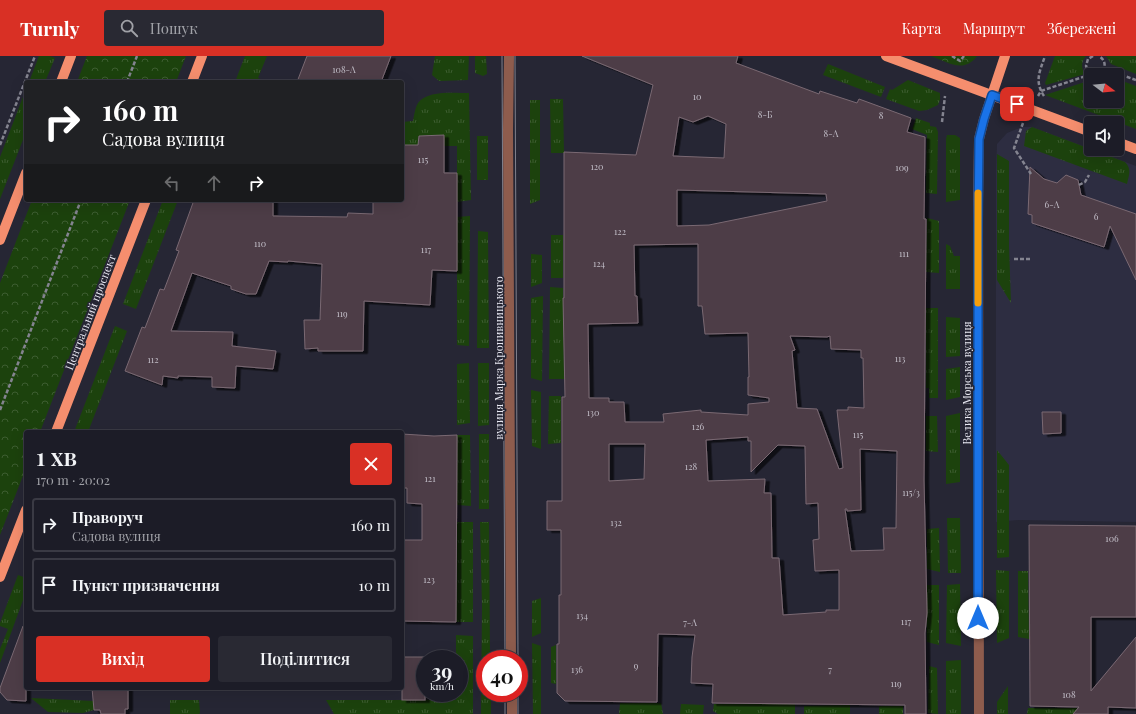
<!DOCTYPE html>
<html lang="uk">
<meta charset="utf-8">
<style>
:root{--surface:#1c1c27;--page:#292933;--text:#f1f3f6;--muted:#a0a1a7;--line:#3a3a44;--accent:#d93025}
body{margin:0;font-family:"Playfair Display",serif;background:var(--page);color:var(--text);height:100vh;display:flex;flex-direction:column;font-size:15px;white-space:nowrap}
*{box-sizing:border-box;margin:0}
p{font-size:13px;color:var(--muted)}
.icon{flex:none;width:22px;height:22px;fill:none;stroke:currentColor;stroke-width:2;stroke-linecap:round;stroke-linejoin:round}
.map{position:relative;flex:1;overflow:hidden}
.details{position:absolute;left:24px;top:374px;width:380px;height:260px;display:flex;flex-direction:column;background:var(--surface);border-radius:4px;box-shadow:0 4px 16px #0002,0 0 0 1px var(--line)}
.details>*{flex:none}
.banner{position:absolute;left:24px;top:24px;width:380px;height:122px;border-radius:4px;box-shadow:0 4px 16px #0002,0 0 0 1px var(--line);background:#202124;color:#fff;overflow:hidden}
.needle{width:26px;rotate:106deg}
.controls{position:absolute;left:1084px;top:12px;display:grid;gap:8px}
.controls a{display:grid;place-items:center;width:40px;height:40px;border-radius:4px;background:var(--surface);box-shadow:0 4px 16px #0002,0 0 0 1px var(--line);font-size:20px}
.speed{position:absolute;left:416px;top:594px;display:flex;gap:8px;font-size:20px;font-weight:700;text-align:center}
.speed>*{display:grid;place-content:center;width:52px;height:52px;border-radius:50%;background:var(--surface);box-shadow:0 4px 16px #0002,0 0 0 1px var(--line);line-height:1}
.speed small{font-size:10px;font-weight:400}
.speed .limit{border:6px solid #d22;background:#fff;color:#111}
.pin{position:absolute;display:grid;place-items:center;width:34px;height:34px;color:#fff;margin:-17px;border-radius:8px;box-shadow:0 2px 6px #0006}
.me{position:absolute;width:44px;margin:-22px;rotate:0deg;stroke-linejoin:round;filter:drop-shadow(0 0 3px #0008)}
.turn{display:flex;align-items:center;gap:14px;height:84px;padding:0 12px;font-size:18px}
.turn .icon{width:52px;height:52px;stroke-width:2.5}
.turn b{display:block;font-size:28px;line-height:34px}
.lanes{display:flex;align-items:center;height:38px;padding:0 12px;background:#0003;justify-content:center;gap:20px;direction:ltr}
.lanes .off{opacity:.35}
.round{display:grid;place-items:center;flex:none;width:42px;height:42px;border-radius:4px;background:var(--page)}
.overview{display:flex;align-items:center;justify-content:space-between;height:68px;padding:0 12px}
h1{font-size:24px;font-weight:600;line-height:30px}
.cta{display:flex;gap:8px;margin-top:auto;padding:8px 12px}
.cta a{flex:1;height:46px;border-radius:4px;background:var(--accent);color:#fff;font-size:16px;font-weight:600;line-height:46px;text-align:center}
.cta a+a{background:var(--page);color:var(--text)}
ul{padding:0;list-style:none}
li{display:flex;align-items:center;gap:12px;height:54px;margin:0 8px 6px;padding:0 4px;border:2px solid var(--line);border-radius:4px}
li div{flex:1}
li b{display:block;font-size:15px}
li em{font-style:normal}
header{display:flex;align-items:center;gap:24px;box-sizing:border-box;height:56px;padding:0 20px;background:var(--accent);color:#fff}
header strong{font-size:19px}
nav{display:flex;gap:22px;margin-inline-start:auto;font-size:14px}
.search{width:280px;height:36px;background:var(--page);display:flex;align-items:center;gap:10px;box-sizing:border-box;padding:0 14px;border-radius:4px;color:var(--muted);font-size:15px}
.map>svg:first-child{display:block}
.built{fill:#2d2d41}
.grass{fill:url(#grass-tufts)}
.park{fill:url(#park-crowns)}
.building{fill:#4d3d46;stroke:#7a6973;fill-rule:evenodd;filter:url(#shadow)}
.lines{fill:none;stroke-linecap:round;stroke-linejoin:round}
.path{stroke:#848490;stroke-width:2.5;stroke-dasharray:4 2;stroke-linecap:butt}
.minor{stroke:#8e5c4d;stroke-width:10}
.tertiary{stroke:#8e5c4d;stroke-width:10}
.primary{stroke:#f58e6e;stroke-width:10}
.tram{stroke:#80808c;stroke-width:1}
.route-casing{stroke:#114b97;stroke-width:10}
.route{stroke:#1a73e8;stroke-width:7}
.slow{stroke:#f59e0b;stroke-width:7}
.labels{text-anchor:middle;dominant-baseline:central;stroke-width:3;stroke-linejoin:round;paint-order:stroke}
.number-label{font-size:9px;fill:#c1bdc7}
.street-label{font-size:11px;fill:#e8e8f2;stroke:#262634}
</style>
<header>
<strong>Turnly</strong>
<div class="search"><svg class="icon" aria-label="search" viewBox="0 0 24 24"><circle cx="10" cy="10" r="6"/><path d="M15 15l6 6"/></svg>Пошук</div>
<nav><a>Карта</a><a>Маршрут</a><a>Збережені</a></nav>
</header>
<div class="map">
<svg width="1136" height="658" viewBox="0 0 1136 658">
<defs>
<pattern id="grass-tufts" width="24" height="20" patternUnits="userSpaceOnUse"><rect width="24" height="20" fill="#1c420d"/><path d="M3 7l-1-3M5 7V3M7 7l1-3M15 17l-1-3M17 17v-4M19 17l1-3" fill="none" stroke="#3d5d31"/></pattern>
<pattern id="park-crowns" width="20" height="18" patternUnits="userSpaceOnUse"><rect width="20" height="18" fill="#1c420d"/><path d="M2 6a3 3 0 1 1 6 0M12 15a3 3 0 1 1 6 0" fill="none" stroke="#3d5d31"/></pattern>
<filter id="shadow"><feDropShadow dx="4.5" dy="2.5" stdDeviation="0" flood-color="#0009"/></filter>
</defs>
<rect width="100%" height="100%" fill="#262634"/>
<polygon class="built" points="1022,71 1032,71 1136,110 1136,466 1019,464 996,466 996,116 997,88 1007,77"/>
<g class="grass">
<polygon points="39,0 50,0 55,2 45,26 29,26"/>
<polygon points="245,0 267,0 258,22 263,24 263,26 235,26"/>
<polygon points="435,0 469,0 468,24 439,25 432,19"/>
<polygon points="475,0 486,0 487,18 483,20 475,17"/>
<path d="M 1055,0 L 1086,0 C 1081,6 1081,12 1085,18 L 1046,29 L 1045,27 Z"/>
<polygon points="1106,0 1136,0 1136,18 1111,8"/>
<polygon points="828,8 885,31 881,41 823,19"/>
<polygon points="1117,23 1136,30 1136,73 1045,39 1091,24 1091,45 1117,45"/>
<polygon points="908,24 940,37 940,44 938,49 927,54 919,55 886,43 890,33 892,34"/>
<polygon points="26,33 26,76 0,143 0,101"/>
<path d="M 469,37 L 471,144 L 457,146 L 457,90 L 444,90 L 444,79 L 419,80 L 418,89 L 402,89 L 402,66 L 413,65 C 414,60 415,52 418,47 C 427,34 454,37 469,37 Z"/>
<polygon points="550,43 563,43 564,97 551,97"/>
<polygon points="530,44 540,44 540,144 530,148"/>
<polygon points="916,62 930,67 930,70 936,71 938,76 937,138 926,137 927,79 912,73"/>
<path d="M 1032,71 L 1125,106 C 1132,113 1129,119 1127,128 L 1024,90 L 1026,75 Z"/>
<polygon points="947,79 955,79 960,82 960,144 946,146 946,83"/>
<rect x="477" y="80" width="11" height="44"/>
<polygon points="997,98 1009,105 1009,190 1011,247 997,224"/>
<polygon points="163,144 178,144 136,253 123,248"/>
<polygon points="470,160 469,290 457,289 457,161"/>
<polygon points="927,162 939,165 939,217 926,216"/>
<polygon points="478,175 488,176 489,292 477,292"/>
<rect x="551" y="179" width="12" height="43"/>
<polygon points="946,188 950,190 954,200 960,200 960,233 946,233"/>
<polygon points="531,198 542,199 542,227 531,231"/>
<polygon points="550,231 563,232 564,323 549,323"/>
<polygon points="543,240 542,325 531,322 531,242"/>
<polygon points="926,252 938,252 938,342 929,342 929,332 926,332"/>
<polygon points="946,261 960,262 960,300 946,301"/>
<polygon points="115,270 127,275 88,376 74,376"/>
<polygon points="469,307 470,367 457,369 457,308"/>
<polygon points="478,307 489,307 489,369 478,370"/>
<polygon points="960,311 960,341 946,344 946,313"/>
<polygon points="531,334 541,336 541,393 532,390"/>
<polygon points="549,340 561,340 561,387 548,388"/>
<polygon points="960,357 960,426 946,428 946,360"/>
<polygon points="926,360 937,360 938,396 926,395"/>
<rect x="479" y="378" width="10" height="75"/>
<polygon points="457,379 470,379 471,450 457,449"/>
<polygon points="997,394 1009,409 1009,501 997,502"/>
<polygon points="947,462 960,462 961,517 948,517"/>
<polygon points="457,466 473,466 473,566 456,566"/>
<polygon points="480,466 489,466 490,603 485,603 485,637 491,637 491,658 481,658 482,550"/>
<polygon points="939,472 940,516 927,513 927,473"/>
<polygon points="996,514 1009,515 1009,582 997,587"/>
<polygon points="1018,515 1028,515 1029,583 1018,581"/>
<polygon points="18,519 26,522 26,536 0,607 0,593 8,573 0,570 0,567"/>
<polygon points="960,528 961,590 946,587 947,529"/>
<polygon points="926,529 939,529 939,589 927,586"/>
<polygon points="541,542 541,577 532,581 532,545"/>
<polygon points="456,579 473,580 473,658 334,658 326,644 456,644 456,637 459,637 459,603 456,603"/>
<polygon points="532,587 541,590 541,658 533,658"/>
<polygon points="556,589 556,628 551,627 551,591"/>
<polygon points="961,604 961,658 946,658 946,605"/>
<polygon points="929,610 937,612 938,658 928,657"/>
<polygon points="1008,630 1008,658 997,658 997,646"/>
<polygon points="31,642 94,645 94,654 83,657 48,656"/>
<polygon points="170,644 199,644 200,657 199,658 170,658"/>
<polygon points="620,647 661,647 663,658 619,658"/>
<polygon points="681,648 704,649 703,658 680,658"/>
<polygon points="714,648 795,648 795,658 718,658 713,655"/>
<polygon points="850,649 850,658 804,658 804,650"/>
<rect x="879" y="650" width="24" height="8"/>
<polygon points="1028,652 1078,652 1077,658 1027,658"/>
</g>
<g class="park">
<polygon points="87,0 186,0 176,26 77,26"/>
<path d="M 931,0 L 977,0 C 964,18 947,6 931,0 Z"/>
<polygon points="32,144 130,144 40,376 26,376 26,412 0,479 0,227"/>
</g>
<g class="building">
<polygon points="307,0 391,0 381,26 297,26"/>
<path d="M 582,0 L 738,0 L 736,7 L 819,38 L 820,35 L 857,47 L 859,43 L 911,62 L 907,76 L 925,81 L 924,163 L 926,163 L 924,424 L 927,557 L 925,577 L 926,658 L 905,658 L 905,649 L 712,647 L 713,628 L 691,627 L 692,601 L 695,579 L 658,578 L 657,646 L 565,645 L 557,637 L 557,588 L 559,588 L 559,539 L 561,539 L 561,474 L 547,474 L 547,445 L 562,445 L 562,341 L 565,341 L 563,242 L 564,242 L 564,96 L 636,99 L 653,29 ZM 708,60 L 726,68 L 724,102 L 673,100 L 679,61 L 693,66 ZM 677,134 L 826,138 L 827,145 L 709,169 L 677,170 ZM 698,188 L 698,250 L 702,250 L 705,278 L 748,277 L 749,321 L 748,321 L 748,339 L 769,342 L 769,346 L 748,348 L 748,359 L 701,356 L 701,354 L 663,358 L 664,366 L 625,366 L 624,346 L 609,346 L 609,342 L 589,342 L 588,268 L 638,267 L 637,240 L 635,240 L 634,189 ZM 790,280 L 827,281 L 830,280 L 831,293 L 861,294 L 861,302 L 863,302 L 864,352 L 848,351 L 848,354 L 837,354 L 843,412 L 839,413 L 817,353 L 797,352 L 792,295 L 795,294 ZM 748,381 L 748,385 L 751,385 L 751,416 L 778,389 L 805,390 L 806,448 L 818,447 L 819,483 L 813,484 L 815,515 L 839,514 L 839,554 L 826,554 L 826,556 L 783,559 L 779,502 L 772,502 L 771,437 L 764,437 L 765,423 L 708,425 L 706,384 ZM 609,388 L 645,388 L 644,423 L 609,425 ZM 860,393 L 897,395 L 896,472 L 883,472 L 884,494 L 851,495 L 845,453 L 847,453 L 847,455 L 861,454 Z"/>
<polygon points="444,79 444,117 457,117 457,215 432,214 430,249 364,245 363,295 318,295 318,292 305,293 304,264 320,264 322,208 288,205 288,206 269,205 256,238 246,238 231,233 231,230 192,217 171,275 233,276 232,290 276,295 273,313 236,310 235,332 212,331 212,321 178,320 178,322 163,320 162,329 125,315 142,271 145,272 160,233 164,234 179,195 176,194 194,144 273,144 273,160 347,161 348,157 373,158 373,144 402,144 402,89 418,89 419,80"/>
<polygon points="1030,111 1044,123 1057,127 1066,119 1078,124 1081,139 1136,158 1136,224 1110,170 1104,191 1032,167 1032,159 1028,158"/>
<polygon points="1042,356 1061,356 1061,377 1043,378"/>
<polygon points="402,378 434,380 457,379 456,566 402,565 402,484 422,484 422,448 407,447 407,432 402,432"/>
<polygon points="1029,469 1136,470 1136,561 1091,561 1091,635 1136,581 1136,652 1108,651 1108,658 1073,658 1079,651 1030,650"/>
<polygon points="23,570 26,570 26,645 7,644 0,636 0,632"/>
<rect x="402" y="601" width="23" height="43"/>
<polygon points="92,632 128,632 128,653 125,653 125,658 101,658 100,654 94,654"/>
</g>
<g class="lines">
<g class="path">
<polyline points="952,0 960,5 964,0"/>
<path d="M 1093,0 L 1088,3 L 1086,10 L 1089,17 L 1096,19 L 1103,16 C 1106,9 1105,4 1099,0"/>
<polyline points="1104,13 1136,24"/>
<polyline points="127,26 137,0"/>
<polyline points="1038,40 1041,35 1092,18"/>
<path d="M 1044,40 C 1034,25 1040,15 1045,0"/>
<polyline points="1100,62 1115,67"/>
<polyline points="942,66 945,40"/>
<polyline points="1023,67 1014,92 1031,118"/>
<polyline points="0,89 35,0"/>
<polyline points="1079,129 1085,126 1089,119"/>
<polyline points="1014,203 1031,203"/>
<polyline points="0,354 81,144"/>
</g>
<g class="minor">
<polyline points="509,0 508,74 511,603"/>
<polyline points="512,637 512,658"/>
</g>
<polyline class="tertiary" points="979,658 978,144 979,83 984,63 992,39"/>
<g class="primary">
<polyline points="886,0 1091,76"/>
<polyline points="61,26 71,0"/>
<polyline points="192,26 202,0"/>
<polyline points="992,39 1005,0"/>
<polyline points="1117,86 1136,93"/>
<polyline points="0,184 26,117"/>
<polyline points="56,376 146,144"/>
<polyline points="0,521 26,454"/>
</g>
<g class="tram">
<polyline points="502,0 505,603"/>
<polyline points="515,0 518,603"/>
<polyline points="505,637 505,658"/>
<polyline points="518,637 518,658"/>
</g>
</g>
<g class="lines">
<g class="route-casing">
<polyline id="route" points="978,562 978,169 979,83 984,63 992,39 1017,48"/>
</g>
<use href="#route" class="route"/>
<polyline class="slow" points="978,137 978,247"/>
</g>
<g class="labels">
<g class="number-label">
<text x="344" y="13">108-А</text>
<text x="697" y="40">10</text>
<text x="765" y="58">8-Б</text>
<text x="881" y="59">8</text>
<text x="831" y="77">8-А</text>
<text x="423" y="103">115</text>
<text x="597" y="110">120</text>
<text x="902" y="111">109</text>
<text x="1052" y="148">6-А</text>
<text x="1096" y="160">6</text>
<text x="620" y="175">122</text>
<text x="260" y="187">110</text>
<text x="426" y="193">117</text>
<text x="904" y="197">111</text>
<text x="599" y="207">124</text>
<text x="342" y="257">119</text>
<text x="900" y="302">113</text>
<text x="153" y="303">112</text>
<text x="593" y="356">130</text>
<text x="698" y="370">126</text>
<text x="858" y="378">115</text>
<text x="691" y="410">128</text>
<text x="430" y="422">121</text>
<text x="911" y="436">115/3</text>
<text x="616" y="466">132</text>
<text x="1112" y="482">106</text>
<text x="429" y="523">123</text>
<text x="582" y="559">134</text>
<text x="906" y="565">117</text>
<text x="690" y="566">7-А</text>
<text x="636" y="609">9</text>
<text x="577" y="613">136</text>
<text x="830" y="613">7</text>
<text x="896" y="627">119</text>
<text x="1069" y="638">108</text>
</g>
<g class="street-label">
<text transform="translate(90 256) rotate(-69)">Центральний проспект</text>
<text transform="translate(498 302) rotate(-90)">вулиця Марка Кропивницького</text>
<text transform="translate(966 327) rotate(-90)">Велика Морська вулиця</text>
</g>
</g>
</svg>
<div class="controls">
<a><svg class="needle" viewBox="-14 -14 28 28"><path d="M0-13l5 13h-10z" fill="#e53935"/><path d="M0 13l5-13h-10z" fill="#a0a1a7"/></svg></a>
<a><svg class="icon" aria-label="sound" viewBox="0 0 24 24"><path d="M4 9h4l5-4v14l-5-4H4zM17 9q2 3 0 6"/></svg></a>
</div>
<div class="speed"><div>39<small>km/h</small></div><div class="limit">40</div></div>
<div class="pin" style="left:1017px;top:48px;background:#d93025"><svg class="icon" aria-label="arrive" viewBox="0 0 24 24"><path d="M6 21V4h12l-3 4 3 4H6"/></svg></div>
<svg class="me" style="left:978px;top:562px" viewBox="-20 -20 40 40"><circle r="19" fill="#fff"/><path d="M0-13L10 11 0 6-10 11z" fill="#1a73e8"/></svg>
<div class="banner">
<div class="turn"><svg class="icon" aria-label="right" viewBox="0 0 24 24"><path d="M7 20v-9h11M14 6l5 5-5 5"/></svg><div><b>160 m</b>Садова вулиця</div></div>
<div class="lanes"><svg class="icon off" aria-label="left" viewBox="0 0 24 24"><path d="M17 20v-9H6M10 6l-5 5 5 5"/></svg><svg class="icon off" aria-label="ahead" viewBox="0 0 24 24"><path d="M12 20V5M6 11l6-6 6 6"/></svg><svg class="icon" aria-label="right" viewBox="0 0 24 24"><path d="M7 20v-9h11M14 6l5 5-5 5"/></svg></div>
</div>
<section class="details">
<div class="overview"><div><h1>1 хв</h1><p>170 m · 20:02</p></div><a class="round" style="background:#d93025;color:#fff"><svg class="icon" aria-label="close" viewBox="0 0 24 24"><path d="M6 6l12 12M18 6L6 18"/></svg></a></div>
<ul>
<li><svg class="icon" aria-label="right" viewBox="0 0 24 24"><path d="M7 20v-9h11M14 6l5 5-5 5"/></svg><div><b>Праворуч</b><p>Садова вулиця</p></div><em>160 m</em></li>
<li><svg class="icon" aria-label="arrive" viewBox="0 0 24 24"><path d="M6 21V4h12l-3 4 3 4H6"/></svg><div><b>Пункт призначення</b></div><em>10 m</em></li>
</ul>
<div class="cta"><a>Вихід</a><a>Поділитися</a></div>
</section>
</div>
